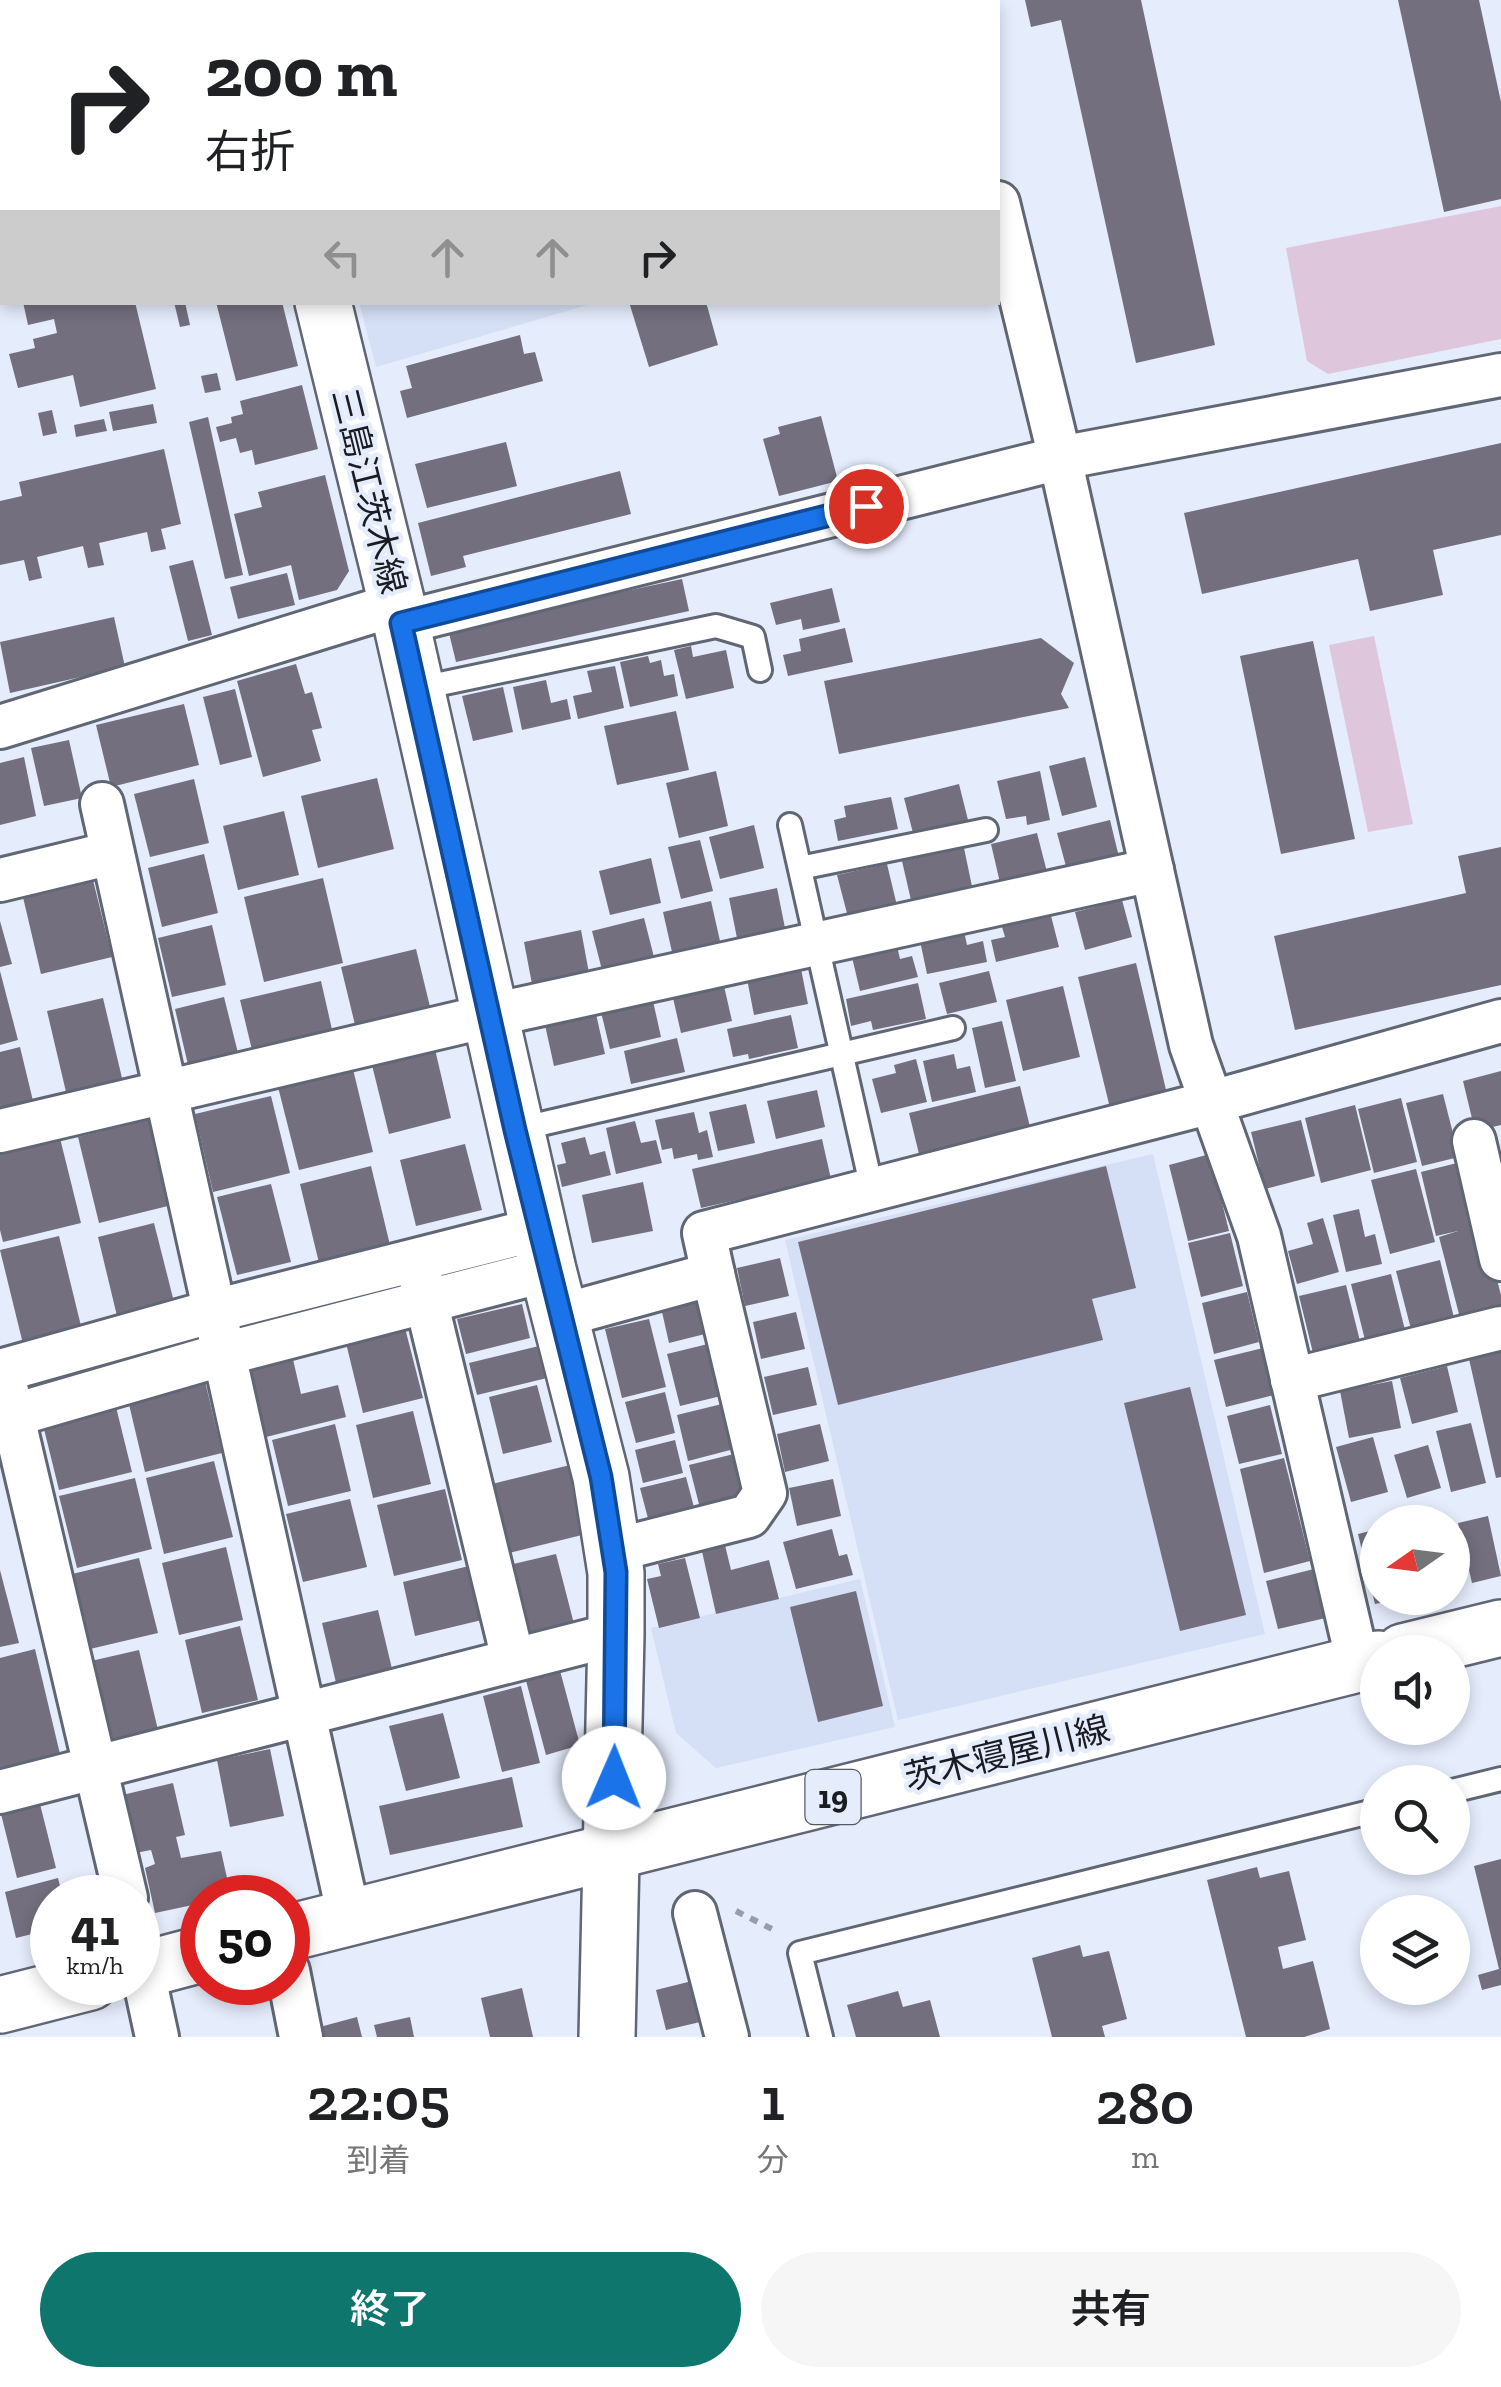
<!DOCTYPE html>
<html lang="ja">
<meta charset="utf-8">
<style>
:root{--surface:#fff;--page:#f6f6f6;--text:#202124;--muted:#757577;--accent:#0f766e}
body{margin:0;font-family:"Zilla Slab","Noto Sans JP",serif;background:var(--page);color:var(--text);height:100vh;display:flex;flex-direction:column;font-size:38px;white-space:nowrap}
*{box-sizing:border-box;margin:0}
p{font-size:32px;color:var(--muted)}
.icon{flex:none;width:55px;height:55px;fill:none;stroke:currentColor;stroke-width:2;stroke-linecap:round;stroke-linejoin:round}
.map{position:relative;height:2037px;overflow:hidden}
.drawer{display:flex;flex-direction:column;background:var(--surface);flex:1}
.drawer>*{flex:none}
.hud{position:absolute;left:0px;top:0px;width:1000px;height:305px;box-shadow:0 5px 15px #0003;background:#fff;color:var(--text);overflow:hidden}
.needle{width:65px;rotate:256deg}
.fabs{position:absolute;left:1360px;top:1505px;display:grid;gap:20px}
.fabs a{display:grid;place-items:center;width:110px;height:110px;border-radius:50%;background:var(--surface);box-shadow:0 5px 15px #0003;font-size:50px}
.speed{position:absolute;left:30px;top:1875px;display:flex;gap:20px;font-size:50px;font-weight:700;text-align:center}
.speed>*{display:grid;place-content:center;width:130px;height:130px;border-radius:50%;background:var(--surface);box-shadow:0 5px 15px #0003;line-height:1}
.speed small{font-size:25px;font-weight:400}
.speed .limit{border:15px solid #d22;background:#fff;color:#111}
.pin{position:absolute;display:grid;place-items:center;width:85px;height:85px;color:#fff;margin:-42px;border:5px solid #fff;border-radius:50%;box-shadow:0 2px 10px #0007}
.me{position:absolute;width:110px;margin:-55px;rotate:1deg;stroke-linejoin:round;filter:drop-shadow(0 0 8px #0008)}
.turn{display:flex;align-items:center;gap:35px;height:210px;padding:0 40px;font-size:45px}
.turn .icon{width:130px;height:130px;stroke-width:2.5}
.turn b{display:block;font-size:70px;line-height:85px}
.lanes{display:flex;align-items:center;height:95px;padding:0 40px;background:#0003;justify-content:center;gap:50px;direction:ltr}
.lanes .off{opacity:.35}
.eta{display:flex;justify-content:space-evenly;align-items:center;height:170px;text-align:center}
.eta b{font-size:60px;font-weight:600;line-height:70px}
.primary-button{display:flex;gap:20px;margin-top:auto;padding:20px 40px}
.primary-button a{flex:1;height:115px;border-radius:60px;background:var(--accent);color:#fff;font-size:40px;font-weight:600;line-height:115px;text-align:center}
.primary-button a+a{background:var(--page);color:var(--text)}
.map>svg:first-child{display:block}
.built{fill:#d5dff6}
.green{fill:#dec7dc}
.building{fill:#736f7e}
.lines{fill:none;stroke-linecap:round;stroke-linejoin:round}
.lane-casing{stroke:#606674;stroke-width:28}
.street-casing{stroke:#606674;stroke-width:48}
.secondary-casing{stroke:#606674;stroke-width:60}
.primary-casing{stroke:#606674;stroke-width:60}
.path{stroke:#979ca9;stroke-width:6;stroke-dasharray:8 8;stroke-linecap:butt}
.lane{stroke:#fff;stroke-width:22}
.street{stroke:#fff;stroke-width:42}
.secondary{stroke:#fff;stroke-width:55}
.primary{stroke:#fff;stroke-width:55}
.route-casing{stroke:#114b97;stroke-width:25}
.route{stroke:#1a73e8;stroke-width:18}
.labels{text-anchor:middle;dominant-baseline:central;stroke-width:9;stroke-linejoin:round;paint-order:stroke}
.shield{fill:#e5ecfc;stroke:#575a63;stroke-width:2.5}
.shield-label{font-size:32px;font-weight:bold;fill:#1a1c22}
.street-label{font-size:35px;fill:#1a1c22;stroke:#e5ecfc}
</style>
<div class="map">
<svg width="1501" height="2037" viewBox="0 0 1501 2037">
<rect width="100%" height="100%" fill="#e5ecfc"/>
<g class="built">
<polygon points="402,0 573,0 573,2 393,2"/>
<polygon points="359,302 594,302 594,303 376,367"/>
<polygon points="1153,1154 1265,1634 898,1720 785,1240"/>
<polygon points="860,1579 895,1727 716,1768 676,1733 651,1628"/>
</g>
<g class="green">
<polygon points="1501,206 1501,339 1328,374 1307,361 1286,248"/>
<polygon points="1374,636 1413,824 1368,832 1329,645"/>
</g>
<g class="building">
<polygon points="1025,0 1141,0 1215,345 1136,363 1061,20 1031,27"/>
<polygon points="1398,0 1479,0 1501,102 1501,199 1444,212"/>
<polygon points="23,302 135,302 156,389 80,407 73,375 18,388 9,354 35,348 33,339 57,333 54,319 28,325"/>
<polygon points="174,302 185,302 190,325 180,327"/>
<polygon points="216,302 282,302 298,366 236,381"/>
<polygon points="629,302 706,302 718,345 649,367"/>
<polygon points="520,335 524,354 535,352 543,381 407,418 400,391 412,388 406,366"/>
<polygon points="217,373 221,390 205,393 201,376"/>
<polygon points="302,385 318,449 255,465 252,450 240,453 236,438 220,442 216,427 232,423 231,417 243,414 240,401"/>
<polygon points="153,404 157,423 113,431 109,412"/>
<polygon points="52,410 57,433 43,436 38,413"/>
<polygon points="821,416 838,481 779,496 763,439 780,434 778,427"/>
<polygon points="208,417 243,575 225,579 189,422"/>
<polygon points="104,419 107,431 76,437 74,425"/>
<polygon points="506,442 517,486 427,508 415,464"/>
<polygon points="1501,443 1501,535 1433,550 1443,595 1370,611 1358,559 1202,594 1184,513"/>
<polygon points="164,449 181,524 161,529 166,549 151,552 147,532 99,543 104,565 88,568 83,546 37,557 42,578 29,581 24,560 0,565 0,501 22,496 19,482"/>
<polygon points="620,471 631,514 463,556 466,567 431,576 418,523"/>
<polygon points="325,475 349,571 337,590 299,600 291,565 249,576 234,514 262,507 258,492"/>
<polygon points="193,560 212,635 188,641 169,566"/>
<polygon points="287,573 295,605 238,619 230,587"/>
<polygon points="682,579 689,611 456,662 448,629"/>
<polygon points="832,588 840,622 803,630 801,619 776,625 770,603"/>
<polygon points="114,617 125,667 10,693 0,642"/>
<polygon points="845,628 853,662 788,676 783,655 801,651 799,639"/>
<polygon points="1041,638 1074,663 1061,694 1069,708 839,754 824,681"/>
<polygon points="1313,641 1355,839 1281,854 1240,656"/>
<polygon points="691,646 693,657 726,650 734,688 686,699 674,650"/>
<polygon points="648,656 650,663 661,660 664,676 674,674 678,696 630,707 620,662"/>
<polygon points="296,664 305,694 312,692 322,728 312,730 321,761 263,777 237,681"/>
<polygon points="615,666 624,708 578,719 573,696 592,692 587,671"/>
<polygon points="546,680 551,703 567,699 571,719 522,730 513,687"/>
<polygon points="503,687 513,732 473,741 462,696"/>
<polygon points="235,689 252,757 220,765 203,697"/>
<polygon points="184,704 199,765 111,787 96,725"/>
<polygon points="676,711 689,770 617,785 604,726"/>
<polygon points="69,740 82,798 44,806 31,748"/>
<polygon points="24,757 36,816 0,825 0,763"/>
<polygon points="1085,757 1097,807 1062,816 1049,766"/>
<polygon points="716,771 728,826 679,838 666,783"/>
<polygon points="1040,771 1050,820 1027,825 1026,816 1006,819 997,781"/>
<polygon points="377,778 394,849 318,868 301,796"/>
<polygon points="194,779 209,843 150,857 134,794"/>
<polygon points="959,784 968,820 913,833 904,798"/>
<polygon points="891,797 898,829 838,841 834,820 846,817 844,806"/>
<polygon points="284,811 299,875 238,890 223,826"/>
<polygon points="1110,820 1119,857 1067,870 1057,833"/>
<polygon points="754,825 764,868 720,879 709,837"/>
<polygon points="1037,833 1048,876 1001,887 991,844"/>
<polygon points="700,840 713,891 681,899 668,847"/>
<polygon points="1501,847 1501,985 1295,1030 1274,936 1466,893 1458,856"/>
<polygon points="964,848 974,896 913,909 902,861"/>
<polygon points="204,854 218,913 162,927 148,868"/>
<polygon points="651,858 661,903 610,915 599,871"/>
<polygon points="887,864 898,910 849,921 837,875"/>
<polygon points="92,876 112,957 41,974 22,893"/>
<polygon points="323,878 343,963 264,982 244,897"/>
<polygon points="777,888 785,928 737,938 729,898"/>
<polygon points="1122,900 1132,937 1085,950 1075,912"/>
<polygon points="711,901 720,941 672,952 663,912"/>
<polygon points="1049,908 1059,947 996,962 991,940 1005,937 1002,927 1018,923 1016,916"/>
<polygon points="644,918 654,957 602,970 592,931"/>
<polygon points="0,921 12,964 0,967"/>
<polygon points="212,925 226,985 172,997 158,938"/>
<polygon points="963,927 967,945 983,941 987,962 927,974 919,936"/>
<polygon points="581,930 589,973 532,984 524,942"/>
<polygon points="896,942 900,959 912,956 918,977 860,991 851,953"/>
<polygon points="416,949 432,1015 357,1033 341,967"/>
<polygon points="1136,963 1167,1094 1110,1108 1078,977"/>
<polygon points="801,969 808,1004 754,1015 747,979"/>
<polygon points="0,971 18,1040 0,1045"/>
<polygon points="989,971 997,1002 947,1014 939,983"/>
<polygon points="321,981 333,1034 253,1054 240,1000"/>
<polygon points="918,983 926,1019 873,1030 871,1021 851,1026 846,999"/>
<polygon points="724,986 732,1021 681,1033 673,998"/>
<polygon points="1063,986 1080,1057 1023,1071 1006,1000"/>
<polygon points="224,997 239,1057 189,1069 175,1009"/>
<polygon points="103,998 122,1078 66,1092 47,1011"/>
<polygon points="653,1001 661,1037 610,1049 601,1012"/>
<polygon points="596,1014 605,1054 554,1066 545,1025"/>
<polygon points="791,1015 798,1048 749,1059 748,1054 733,1057 727,1029"/>
<polygon points="1002,1021 1016,1081 985,1088 972,1028"/>
<polygon points="677,1038 685,1072 631,1084 624,1051"/>
<polygon points="434,1045 451,1118 389,1134 371,1061"/>
<polygon points="20,1047 34,1105 0,1113 0,1052"/>
<polygon points="954,1054 957,1069 970,1066 976,1092 932,1102 923,1061"/>
<polygon points="916,1059 927,1102 881,1113 872,1079 896,1073 894,1065"/>
<polygon points="352,1065 373,1152 299,1170 277,1083"/>
<polygon points="1501,1071 1501,1125 1475,1131 1463,1081"/>
<polygon points="1020,1086 1030,1127 919,1154 909,1113"/>
<polygon points="817,1090 825,1127 776,1139 767,1101"/>
<polygon points="1443,1094 1459,1157 1422,1166 1406,1103"/>
<polygon points="271,1096 290,1173 213,1192 195,1114"/>
<polygon points="1401,1098 1417,1162 1374,1173 1358,1109"/>
<polygon points="746,1104 755,1143 718,1151 709,1112"/>
<polygon points="1355,1105 1371,1170 1321,1183 1305,1118"/>
<polygon points="694,1112 699,1133 707,1130 713,1157 698,1160 697,1154 674,1159 672,1148 662,1150 655,1120"/>
<polygon points="151,1119 172,1205 99,1223 78,1137"/>
<polygon points="1301,1120 1315,1176 1265,1189 1251,1132"/>
<polygon points="635,1121 641,1143 656,1140 662,1163 616,1174 606,1128"/>
<polygon points="59,1134 81,1223 3,1242 0,1230 0,1148"/>
<polygon points="585,1137 590,1155 605,1151 611,1175 562,1187 557,1165 566,1163 561,1143"/>
<polygon points="822,1139 831,1179 701,1208 692,1169"/>
<polygon points="465,1144 482,1210 416,1226 400,1160"/>
<polygon points="1210,1154 1229,1231 1188,1241 1169,1165"/>
<polygon points="1465,1161 1501,1295 1501,1307 1460,1318 1439,1237 1458,1231 1436,1236 1421,1172"/>
<polygon points="371,1166 390,1245 319,1263 300,1184"/>
<polygon points="1106,1166 1136,1288 1092,1299 1103,1340 838,1405 798,1242"/>
<polygon points="1416,1169 1435,1242 1390,1254 1371,1180"/>
<polygon points="643,1182 653,1231 592,1243 582,1195"/>
<polygon points="271,1184 291,1262 237,1275 217,1197"/>
<polygon points="1359,1209 1365,1237 1375,1234 1382,1264 1346,1272 1333,1215"/>
<polygon points="1323,1218 1339,1272 1297,1284 1288,1251 1313,1244 1307,1223"/>
<polygon points="154,1223 174,1302 117,1316 98,1237"/>
<polygon points="1230,1233 1243,1286 1201,1297 1188,1243"/>
<polygon points="59,1236 82,1330 23,1344 0,1250"/>
<polygon points="780,1258 789,1296 745,1306 737,1268"/>
<polygon points="1440,1260 1455,1322 1412,1333 1396,1271"/>
<polygon points="1391,1274 1407,1338 1367,1348 1351,1284"/>
<polygon points="1346,1285 1362,1349 1315,1361 1299,1296"/>
<polygon points="1247,1292 1259,1342 1214,1354 1202,1303"/>
<polygon points="705,1301 713,1332 669,1343 662,1312"/>
<polygon points="522,1304 530,1338 466,1354 457,1319"/>
<polygon points="796,1312 805,1349 761,1359 753,1322"/>
<polygon points="649,1319 666,1387 622,1398 605,1329"/>
<polygon points="405,1328 423,1398 363,1413 346,1343"/>
<polygon points="712,1343 725,1395 680,1406 667,1354"/>
<polygon points="539,1346 547,1378 477,1395 469,1363"/>
<polygon points="1263,1348 1274,1395 1226,1407 1214,1360"/>
<polygon points="1501,1351 1501,1477 1496,1478 1469,1359"/>
<polygon points="292,1355 301,1394 338,1385 346,1417 266,1437 249,1365"/>
<polygon points="1447,1366 1458,1412 1412,1424 1400,1378"/>
<polygon points="808,1367 817,1405 773,1415 764,1377"/>
<polygon points="205,1381 222,1453 145,1472 128,1400"/>
<polygon points="1392,1381 1401,1428 1349,1438 1340,1391"/>
<polygon points="537,1385 552,1442 503,1454 489,1397"/>
<polygon points="1190,1387 1246,1615 1180,1631 1124,1403"/>
<polygon points="665,1392 675,1433 636,1443 625,1402"/>
<polygon points="726,1403 738,1448 688,1461 677,1415"/>
<polygon points="1270,1405 1282,1454 1239,1464 1227,1416"/>
<polygon points="116,1407 132,1472 59,1490 43,1425"/>
<polygon points="413,1411 431,1484 373,1498 356,1425"/>
<polygon points="1471,1423 1486,1483 1451,1492 1436,1431"/>
<polygon points="335,1424 351,1491 288,1506 272,1440"/>
<polygon points="820,1424 829,1461 785,1472 777,1434"/>
<polygon points="1373,1437 1388,1492 1351,1502 1336,1447"/>
<polygon points="675,1440 683,1473 643,1483 635,1450"/>
<polygon points="1428,1445 1441,1488 1407,1498 1394,1455"/>
<polygon points="738,1453 750,1504 702,1516 689,1465"/>
<polygon points="1284,1458 1310,1561 1264,1573 1240,1469"/>
<polygon points="214,1461 233,1537 164,1554 146,1478"/>
<polygon points="570,1465 586,1534 509,1553 492,1484"/>
<polygon points="686,1477 696,1515 650,1526 640,1488"/>
<polygon points="135,1478 152,1549 77,1568 59,1496"/>
<polygon points="833,1479 841,1516 797,1526 789,1488"/>
<polygon points="445,1489 462,1560 394,1576 377,1505"/>
<polygon points="350,1499 367,1567 303,1582 286,1514"/>
<polygon points="1488,1516 1501,1576 1472,1583 1458,1523"/>
<polygon points="832,1529 839,1556 847,1554 853,1575 796,1589 783,1542"/>
<polygon points="1378,1529 1378,1598 1396,1599 1375,1604 1358,1534"/>
<polygon points="724,1541 731,1570 769,1560 779,1599 716,1614 701,1547"/>
<polygon points="226,1547 243,1620 179,1635 162,1563"/>
<polygon points="556,1554 574,1624 522,1637 505,1566"/>
<polygon points="139,1558 158,1633 90,1649 72,1574"/>
<polygon points="685,1558 700,1618 659,1628 647,1579 661,1576 658,1564"/>
<polygon points="1452,1563 1461,1589 1452,1591"/>
<polygon points="473,1565 486,1619 415,1636 403,1582"/>
<polygon points="1318,1568 1330,1617 1278,1629 1266,1581"/>
<polygon points="0,1570 19,1643 0,1647"/>
<polygon points="856,1591 883,1706 818,1722 790,1607"/>
<polygon points="378,1610 393,1673 337,1687 322,1623"/>
<polygon points="240,1626 258,1700 202,1713 185,1640"/>
<polygon points="35,1649 60,1754 0,1768 0,1658"/>
<polygon points="139,1650 158,1730 111,1742 91,1661"/>
<polygon points="559,1667 580,1745 546,1755 525,1677"/>
<polygon points="521,1686 540,1763 502,1772 483,1696"/>
<polygon points="443,1713 460,1778 406,1791 389,1726"/>
<polygon points="270,1749 284,1816 230,1827 217,1760"/>
<polygon points="512,1777 523,1827 390,1855 379,1806"/>
<polygon points="173,1783 185,1835 176,1837 181,1858 221,1851 231,1896 202,1898 202,1903 155,1913 145,1868 155,1864 151,1850 130,1854 118,1796"/>
<polygon points="40,1804 56,1868 17,1878 1,1814"/>
<polygon points="1501,1859 1501,1985 1482,1990 1478,1975 1499,1969 1474,1866"/>
<polygon points="1257,1867 1260,1878 1289,1871 1306,1940 1278,1947 1283,1969 1313,1961 1330,2029 1304,2037 1246,2037 1207,1880"/>
<polygon points="58,1878 63,1898 52,1898 52,1929 16,1938 5,1892"/>
<polygon points="1080,1945 1083,1957 1109,1951 1127,2019 1102,2026 1105,2037 1052,2037 1032,1958"/>
<polygon points="704,1978 713,2019 666,2030 656,1990"/>
<polygon points="522,1988 533,2037 490,2037 481,1998"/>
<polygon points="898,1991 903,2007 930,2000 940,2037 856,2037 847,2005"/>
<polygon points="357,2017 362,2037 318,2037 316,2028"/>
<polygon points="410,2017 414,2037 377,2037 374,2025"/>
</g>
<g class="lines">
<g class="lane-casing">
<g id="lane">
<polyline points="416,689 716,626 753,637 760,670"/>
<polyline points="790,825 872,1189"/>
<polyline points="800,868 986,830"/>
<polyline points="515,1130 953,1028"/>
<polyline points="1452,1791 1501,1779"/>
<polyline points="821,2037 800,1953 1378,1810"/>
</g>
</g>
<g class="street-casing">
<g id="street">
<polyline points="948,0 949,2"/>
<polyline points="998,203 1060,458 1191,1045 1259,1236 1358,1663"/>
<polyline points="401,623 1060,458 1501,375"/>
<polyline points="0,727 397,604"/>
<polyline points="102,804 349,1917"/>
<polyline points="0,880 112,853"/>
<polyline points="0,1131 488,1016 1152,870"/>
<polyline points="1474,1141 1501,1259"/>
<polyline points="713,1274 704,1233 1212,1102 1501,1021"/>
<polyline points="420,1276 513,1659"/>
<polyline points="560,1316 713,1274 765,1493 749,1516 612,1551"/>
<polyline points="0,1371 214,1311 538,1229"/>
<polyline points="1292,1380 1501,1328"/>
<polyline points="6,1387 126,1898"/>
<polyline points="0,1419 224,1354 548,1270"/>
<polyline points="0,1792 616,1634"/>
<polyline points="695,1913 727,2037"/>
<polyline points="138,1949 157,2037"/>
<polyline points="288,1971 301,2037"/>
</g>
</g>
<g class="secondary-casing">
<g id="secondary">
<polyline points="281,2 290,0"/>
<polyline points="0,67 2,67"/>
<polyline points="323,302 397,604 548,1270 601,1477 616,1573 616,1634 607,2037"/>
</g>
</g>
<g class="primary-casing">
<g id="primary">
<polyline points="1403,1652 1501,1628"/>
<polyline points="288,1933 1378,1659"/>
<polyline points="138,1971 202,1954"/>
<polyline points="0,2005 90,1982"/>
</g>
</g>
<polyline class="path" points="736,1911 778,1932"/>
<use href="#lane" class="lane"/>
<use href="#street" class="street"/>
<use href="#secondary" class="secondary"/>
<use href="#primary" class="primary"/>
</g>
<g class="lines">
<g class="route-casing">
<polyline id="route" points="614,1778 616,1572 601,1477 515,1130 401,623 866,506"/>
</g>
<use href="#route" class="route"/>
</g>
<g class="labels">
<rect class="shield" x="805.5" y="1770" width="55" height="54" rx="8"/>
<g class="shield-label">
<text x="833" y="1797">19</text>
</g>
<g class="street-label">
<text transform="translate(369 491) rotate(76)">三島江茨木線</text>
<text transform="translate(1007 1753) rotate(-14)">茨木寝屋川線</text>
</g>
</g>
</svg>
<div class="fabs">
<a><svg class="needle" viewBox="-14 -14 28 28"><path d="M0-13l5 13h-10z" fill="#e53935"/><path d="M0 13l5-13h-10z" fill="#757577"/></svg></a>
<a><svg class="icon" aria-label="sound" viewBox="0 0 24 24"><path d="M4 9h4l5-4v14l-5-4H4zM17 9q2 3 0 6"/></svg></a>
<a><svg class="icon" aria-label="search" viewBox="0 0 24 24"><circle cx="10" cy="10" r="6"/><path d="M15 15l6 6"/></svg></a>
<a><svg class="icon" aria-label="layers" viewBox="0 0 24 24"><path d="M12 4l9 5-9 5-9-5zM3 14l9 5 9-5"/></svg></a>
</div>
<div class="speed"><div>41<small>km/h</small></div><div class="limit">50</div></div>
<div class="pin" style="left:866px;top:506px;background:#d93025"><svg class="icon" aria-label="arrive" viewBox="0 0 24 24"><path d="M6 21V4h12l-3 4 3 4H6"/></svg></div>
<svg class="me" style="left:614px;top:1778px" viewBox="-20 -20 40 40"><circle r="19" fill="#fff"/><path d="M0-13L10 11 0 6-10 11z" fill="#1a73e8"/></svg>
<div class="hud">
<div class="turn"><svg class="icon" aria-label="right" viewBox="0 0 24 24"><path d="M7 20v-9h11M14 6l5 5-5 5"/></svg><div><b>200 m</b>右折</div></div>
<div class="lanes"><svg class="icon off" aria-label="left" viewBox="0 0 24 24"><path d="M17 20v-9H6M10 6l-5 5 5 5"/></svg><svg class="icon off" aria-label="ahead" viewBox="0 0 24 24"><path d="M12 20V5M6 11l6-6 6 6"/></svg><svg class="icon off" aria-label="ahead" viewBox="0 0 24 24"><path d="M12 20V5M6 11l6-6 6 6"/></svg><svg class="icon" aria-label="right" viewBox="0 0 24 24"><path d="M7 20v-9h11M14 6l5 5-5 5"/></svg></div>
</div>
</div>
<section class="drawer">
<div class="eta">
<div><b>22:05</b><p>到着</p></div>
<div><b>1</b><p>分</p></div>
<div><b>280</b><p>m</p></div>
</div>
<div class="primary-button"><a>終了</a><a>共有</a></div>
</section>
